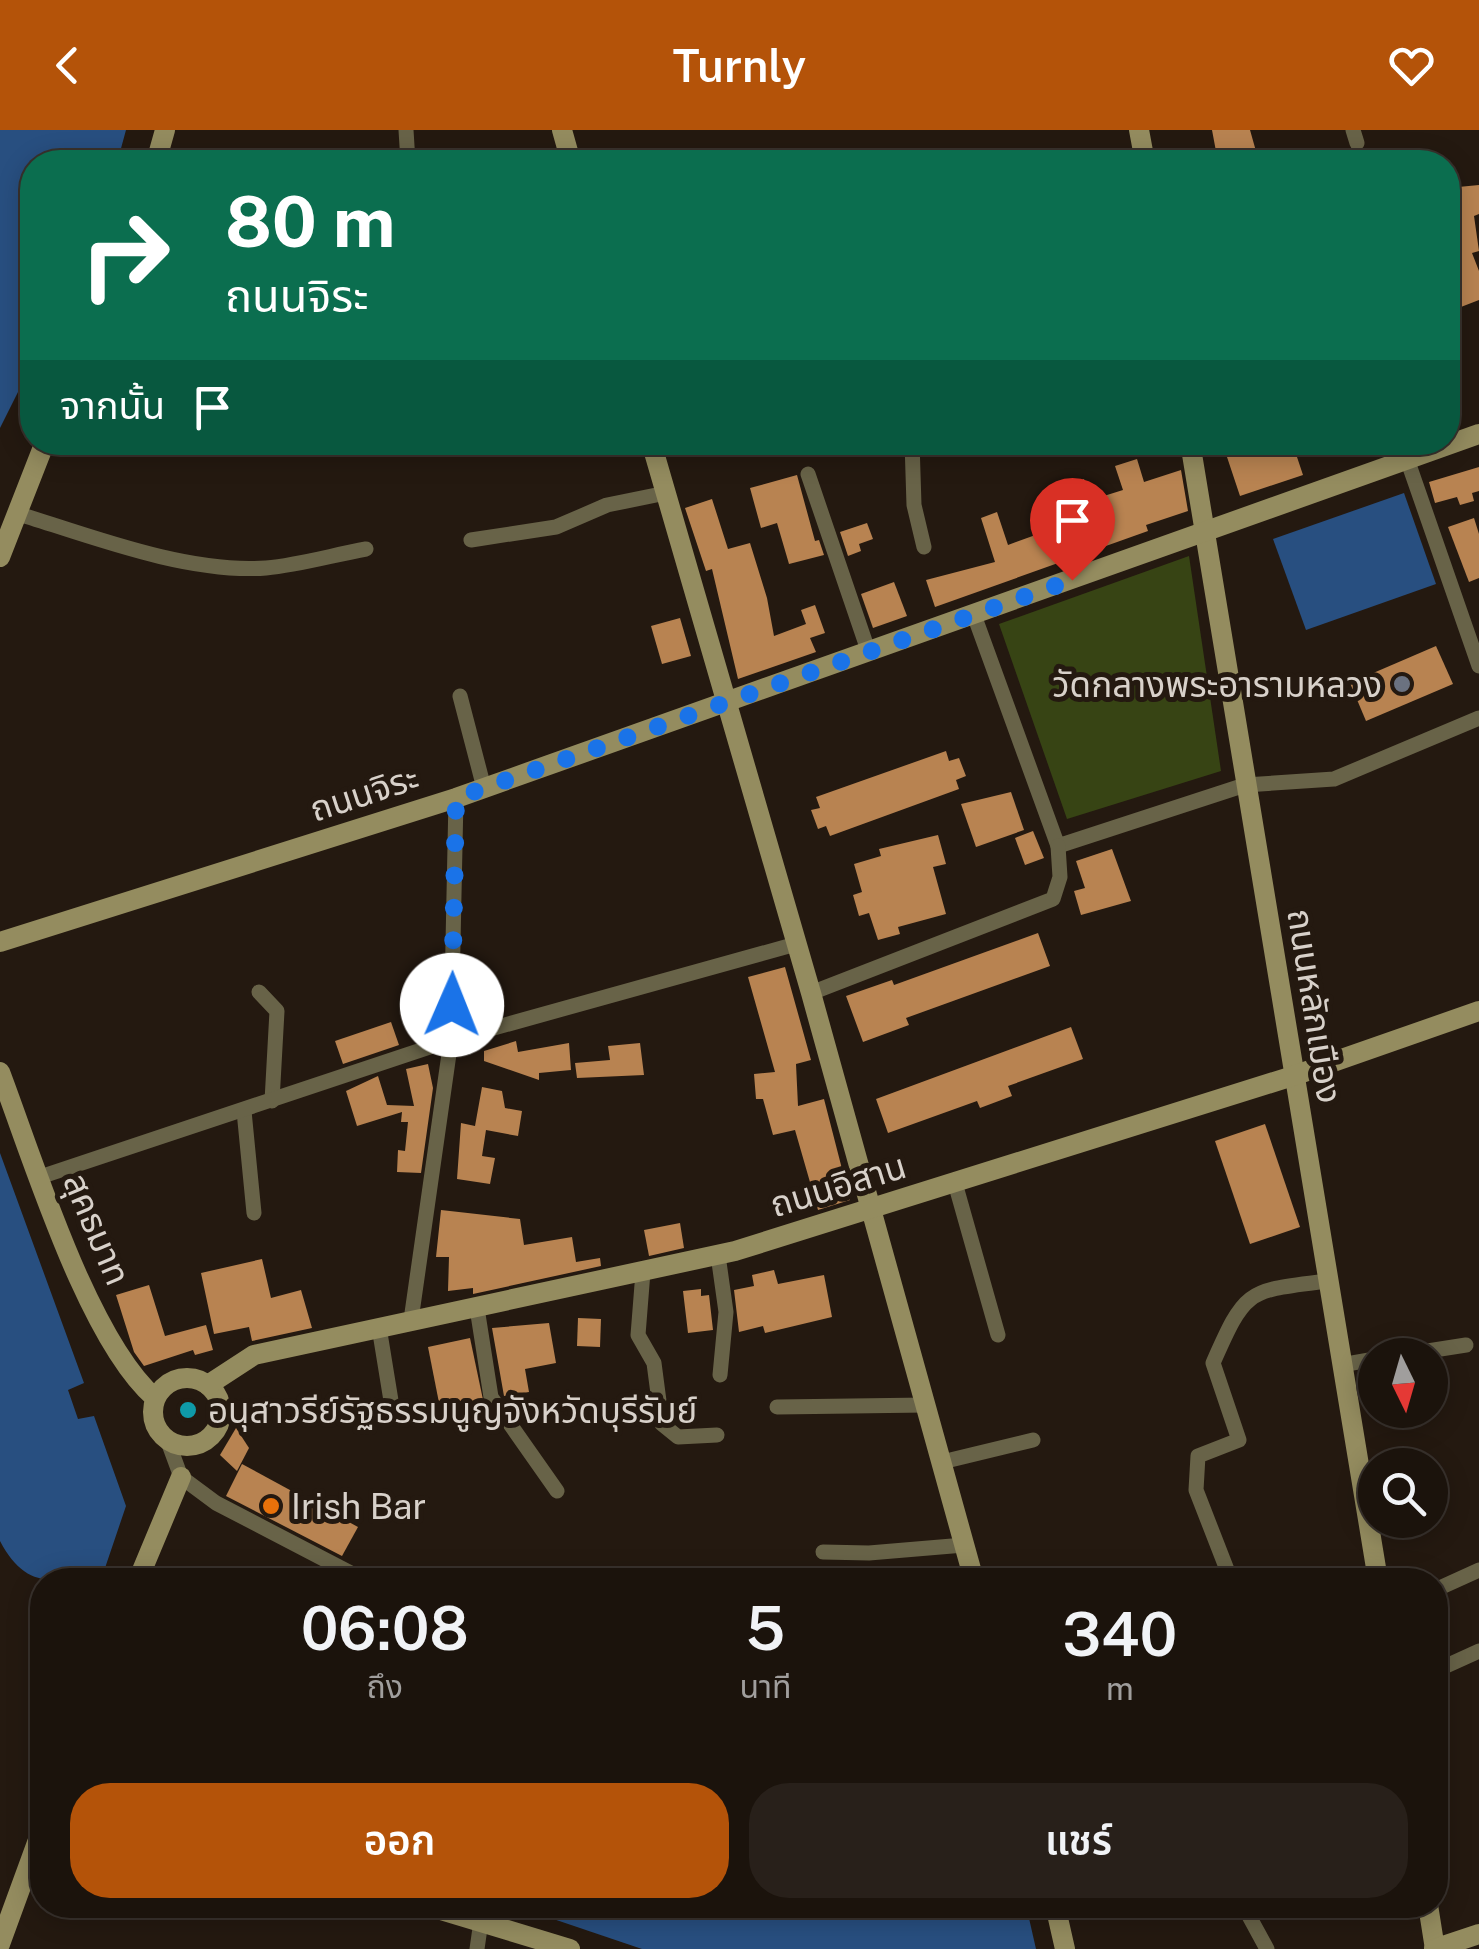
<!DOCTYPE html>
<html lang="th">
<meta charset="utf-8">
<style>
:root{--surface:#1b130c;--page:#28201a;--text:#f1f3f6;--muted:#a09e9d;--line:#39322d;--accent:#b45309}
body{margin:0;font-family:"Public Sans","Noto Sans Thai",sans-serif;background:var(--page);color:var(--text);height:100vh;display:flex;flex-direction:column;font-size:38px;white-space:nowrap}
*{box-sizing:border-box;margin:0}
p{font-size:32px;color:var(--muted)}
.icon{flex:none;width:55px;height:55px;fill:none;stroke:currentColor;stroke-width:2;stroke-linecap:round;stroke-linejoin:round}
.map{position:relative;flex:1;overflow:hidden}
.details{position:absolute;left:30px;top:1438px;width:1418px;height:350px;display:flex;flex-direction:column;background:var(--surface);border-radius:40px;box-shadow:0 5px 25px #0003,0 0 0 2px var(--line)}
.details>*{flex:none}
.top-card{position:absolute;left:20px;top:20px;width:1440px;height:305px;border-radius:40px;box-shadow:0 5px 25px #0003,0 0 0 2px var(--line);background:#0b6e4f;color:#fff;overflow:hidden}
.needle{width:65px;rotate:175deg}
.buttons{position:absolute;left:1358px;top:1208px;display:grid;gap:20px}
.buttons a{display:grid;place-items:center;width:90px;height:90px;border-radius:50%;background:var(--surface);box-shadow:0 5px 25px #0003,0 0 0 2px var(--line);font-size:50px}
.pin{position:absolute;display:grid;place-items:center;width:85px;height:85px;color:#fff;margin:-102px -42px;border-radius:50% 50% 50% 0;rotate:-45deg;box-shadow:0 0 10px #0007}
.pin .icon{rotate:45deg}
.me{position:absolute;width:110px;margin:-55px;rotate:1deg;stroke-linejoin:round;filter:drop-shadow(0 0 8px #0008)}
.turn{display:flex;align-items:center;gap:35px;height:210px;padding:0 40px;font-size:45px}
.turn .icon{width:130px;height:130px;stroke-width:2.5}
.turn b{display:block;font-size:70px;line-height:85px}
.then{display:flex;align-items:center;height:95px;padding:0 40px;background:#0003;gap:20px;font-size:38px}
.eta{display:flex;justify-content:space-evenly;align-items:center;height:170px;text-align:center}
.eta b{font-size:60px;font-weight:600;line-height:70px}
.primary-button{display:flex;gap:20px;margin-top:auto;padding:20px 40px}
.primary-button a{flex:1;height:115px;border-radius:40px;background:var(--accent);color:#fff;font-size:40px;font-weight:600;line-height:115px;text-align:center}
.primary-button a+a{background:var(--page);color:var(--text)}
header{display:flex;justify-content:space-between;align-items:center;height:130px;padding:0 40px;background:var(--accent);color:#fff;font-size:45px;font-weight:600}
.map>svg:first-child{display:block}
.green{fill:#374414}
.water{fill:#284f80}
.building{fill:#b88351}
.lines{fill:none;stroke-linecap:round;stroke-linejoin:round}
.street{stroke:#686348;stroke-width:15}
.secondary{stroke:#948c5f;stroke-width:20}
.route{stroke:#1a73e8;stroke-width:18;stroke-dasharray:0 32.4}
.worship-dot{fill:#6b7280;stroke:#241910;stroke-width:4}
.culture-dot{fill:#0f9aa8;stroke:#241910;stroke-width:4}
.food-dot{fill:#e8710a;stroke:#241910;stroke-width:4}
.labels{text-anchor:middle;dominant-baseline:central;stroke-width:10;stroke-linejoin:round;paint-order:stroke}
.poi-label{font-size:35px;fill:#d8d1ca;stroke:#241910;text-anchor:start}
.street-label{font-size:35px;fill:#d8d1ca;stroke:#241910}
</style>
<header><svg class="icon" aria-label="back" viewBox="0 0 24 24"><path d="M15 5l-7 7 7 7"/></svg>Turnly<svg class="icon" aria-label="heart" viewBox="0 0 24 24"><path d="M12 20l-8-8c-3-5 5-10 8-4 3-6 11-1 8 4z"/></svg></header>
<div class="map">
<svg width="1479" height="1819" viewBox="0 0 1479 1819">
<rect width="100%" height="100%" fill="#241910"/>
<polygon class="green" points="1189,426 1221,641 1067,689 999,494"/>
<g class="water">
<polygon points="0,0 126,0 120,22 103,32 32,32 32,234 0,298"/>
<polygon points="1404,363 1436,454 1306,500 1273,409"/>
<path d="M 0,1023 L 84,1253 L 68,1260 L 78,1289 L 94,1286 L 126,1376 L 105,1438 C 58,1454 26,1461 0,1411 Z"/>
<polygon points="512,1775 1026,1775 1036,1819 642,1819"/>
</g>
<g class="building">
<polygon points="1212,0 1250,0 1259,32 1218,32"/>
<polygon points="1479,55 1479,84 1474,86 1479,121 1472,123 1479,141 1479,170 1448,182 1448,58"/>
<polygon points="1222,312 1292,312 1303,345 1240,366"/>
<polygon points="1137,329 1144,352 1181,340 1188,381 1146,395 1148,401 935,477 926,450 995,432 981,388 997,382 1008,415 1041,403 1034,381 1067,371 1062,356 1084,349 1091,370 1123,360 1115,336"/>
<polygon points="1479,337 1479,361 1472,363 1474,371 1460,375 1457,367 1435,373 1429,352"/>
<polygon points="797,345 815,411 819,410 824,425 789,434 777,393 761,398 750,358"/>
<polygon points="712,369 728,419 750,413 767,468 774,506 806,494 801,480 815,475 825,503 810,508 816,522 738,549 712,439 706,441 685,378"/>
<polygon points="1474,388 1479,404 1479,448 1469,452 1448,397"/>
<polygon points="867,393 873,409 859,414 861,421 848,426 840,402"/>
<polygon points="894,452 907,486 873,498 861,464"/>
<polygon points="680,488 691,526 662,534 651,496"/>
<polygon points="1436,516 1453,554 1366,591 1350,553"/>
<polygon points="946,621 949,631 959,628 966,646 956,650 959,659 830,706 826,696 818,699 811,680 820,678 816,667"/>
<polygon points="1011,662 1024,700 976,717 961,674"/>
<polygon points="1033,701 1044,728 1025,735 1015,708"/>
<polygon points="938,705 946,734 933,737 946,784 898,797 900,804 878,810 869,783 859,786 853,765 862,762 854,734 881,726 879,719"/>
<polygon points="1112,719 1131,771 1081,785 1074,761 1085,758 1076,731"/>
<polygon points="1038,803 1050,836 906,888 909,895 863,912 846,866 892,850 894,855"/>
<polygon points="785,837 811,930 796,934 798,976 824,969 850,1070 818,1080 795,1000 773,1005 763,969 756,969 754,944 775,942 748,847"/>
<polygon points="391,892 399,915 343,934 335,911"/>
<polygon points="1071,897 1083,929 1008,956 1012,966 980,978 977,971 888,1003 876,969"/>
<polygon points="516,911 518,922 569,913 571,940 539,943 539,950 484,931 484,921"/>
<polygon points="640,913 644,945 577,948 575,933 610,930 608,916"/>
<polygon points="428,934 433,958 421,1043 397,1042 398,1020 405,1021 408,992 401,992 402,982 357,996 346,961 378,946 387,975 414,976 406,939"/>
<polygon points="482,957 502,961 505,978 522,981 518,1006 486,1000 482,1026 495,1028 490,1054 457,1049 461,993 475,996"/>
<polygon points="1265,994 1300,1097 1250,1114 1215,1011"/>
<polygon points="441,1080 520,1089 524,1115 572,1107 576,1132 600,1128 601,1136 473,1164 473,1158 448,1161 449,1127 436,1127"/>
<polygon points="680,1093 684,1118 649,1126 644,1100"/>
<polygon points="262,1129 271,1168 301,1160 312,1198 252,1211 249,1197 214,1204 201,1143"/>
<polygon points="774,1140 778,1154 824,1145 832,1187 765,1203 763,1196 739,1202 734,1160 754,1156 752,1145"/>
<polygon points="149,1155 165,1206 206,1195 213,1220 195,1225 193,1220 144,1236 134,1222 116,1165"/>
<polygon points="701,1159 701,1166 709,1165 713,1200 688,1203 683,1161"/>
<polygon points="578,1188 601,1189 600,1217 577,1216"/>
<polygon points="549,1193 556,1233 525,1239 529,1262 504,1266 492,1198"/>
<polygon points="470,1208 486,1284 443,1293 428,1217"/>
<polygon points="236,1298 249,1318 237,1341 220,1325"/>
<polygon points="242,1334 358,1397 342,1426 226,1366"/>
</g>
<g class="lines">
<g class="street">
<polyline points="406,0 408,32"/>
<polyline points="1353,0 1357,13"/>
<polyline points="659,32 665,31"/>
<polyline points="232,312 344,319"/>
<polyline points="912,312 914,375 924,417"/>
<polyline points="1407,329 1479,536"/>
<polyline points="808,344 869,523"/>
<path d="M 16,383 C 90,406 188,444 266,438 C 299,435 333,425 366,419"/>
<polyline points="471,410 556,397 607,375 666,363"/>
<polyline points="974,485 1058,716 1245,655 1334,649 1479,588"/>
<polyline points="460,566 484,658"/>
<polyline points="259,862 277,881 272,971"/>
<polyline points="811,863 1053,769 1060,747 1058,716"/>
<polyline points="244,981 254,1083"/>
<polyline points="40,1047 451,910 796,814"/>
<polyline points="955,1053 998,1205"/>
<polyline points="718,1125 726,1182 720,1245"/>
<polyline points="643,1142 638,1205 654,1233 662,1294 678,1307 717,1305"/>
<polyline points="477,1178 491,1267 557,1361"/>
<polyline points="411,1190 451,910 456,668"/>
<polyline points="379,1197 393,1283"/>
<polyline points="1402,1225 1466,1215"/>
<polyline points="1341,1235 1375,1229"/>
<polyline points="777,1277 926,1275"/>
<polyline points="167,1309 181,1347 216,1373 364,1450"/>
<polyline points="942,1332 1033,1310"/>
<polyline points="823,1422 869,1423 964,1415"/>
<path d="M 1231,1450 L 1196,1360 L 1198,1326 L 1239,1310 L 1213,1233 C 1246,1158 1247,1161 1327,1151"/>
<polyline points="1435,1460 1479,1440"/>
<polyline points="1435,1541 1479,1521"/>
<polyline points="1243,1775 1267,1819"/>
<polyline points="477,1819 481,1791"/>
</g>
<g class="secondary">
<polyline points="562,0 571,32"/>
<polyline points="1139,0 1145,32"/>
<polyline points="156,32 165,0"/>
<polyline points="651,312 811,863 974,1450"/>
<polyline points="1190,312 1378,1450"/>
<polyline points="0,427 45,312"/>
<polyline points="0,812 456,668 1479,304"/>
<path d="M 0,942 C 33,1029 88,1210 155,1268"/>
<circle cx="187" cy="1282" r="34"/>
<polyline points="208,1255 254,1225 735,1121 1293,946 1479,881"/>
<polyline points="138,1450 181,1347"/>
<polyline points="424,1775 570,1819"/>
<polyline points="1055,1775 1065,1819"/>
<polyline points="1428,1775 1435,1819"/>
<polyline points="0,1814 42,1699"/>
<polyline points="1434,1819 1479,1804"/>
</g>
</g>
<g class="lines">
<polyline class="route" points="452,875 456,668 1072,450"/>
</g>
<circle class="worship-dot" cx="1402" cy="554" r="10"/>
<circle class="culture-dot" cx="188" cy="1280" r="10"/>
<circle class="food-dot" cx="271" cy="1376" r="10"/>
<g class="labels">
<g class="poi-label">
<text x="1382" y="554" text-anchor="end">วัดกลางพระอารามหลวง</text>
<text x="208" y="1280">อนุสาวรีย์รัฐธรรมนูญจังหวัดบุรีรัมย์</text>
<text x="291" y="1376">Irish Bar</text>
</g>
<g class="street-label">
<text transform="translate(364 663) rotate(-18)">ถนนจิระ</text>
<text transform="translate(1315 876) rotate(81)">ถนนหลักเมือง</text>
<text transform="translate(838 1055) rotate(-17)">ถนนอิสาน</text>
<text transform="translate(97 1099) rotate(67)">สุคธมาท</text>
</g>
</g>
</svg>
<div class="buttons">
<a><svg class="needle" viewBox="-14 -14 28 28"><path d="M0-13l5 13h-10z" fill="#e53935"/><path d="M0 13l5-13h-10z" fill="#a09e9d"/></svg></a>
<a><svg class="icon" aria-label="search" viewBox="0 0 24 24"><circle cx="10" cy="10" r="6"/><path d="M15 15l6 6"/></svg></a>
</div>
<div class="pin" style="left:1072px;top:450px;background:#d93025"><svg class="icon" aria-label="arrive" viewBox="0 0 24 24"><path d="M6 21V4h12l-3 4 3 4H6"/></svg></div>
<svg class="me" style="left:452px;top:875px" viewBox="-20 -20 40 40"><circle r="19" fill="#fff"/><path d="M0-13L10 11 0 6-10 11z" fill="#1a73e8"/></svg>
<div class="top-card">
<div class="turn"><svg class="icon" aria-label="right" viewBox="0 0 24 24"><path d="M7 20v-9h11M14 6l5 5-5 5"/></svg><div><b>80 m</b>ถนนจิระ</div></div>
<div class="then">จากนั้น<svg class="icon" aria-label="arrive" viewBox="0 0 24 24"><path d="M6 21V4h12l-3 4 3 4H6"/></svg></div>
</div>
<section class="details">
<div class="eta">
<div><b>06:08</b><p>ถึง</p></div>
<div><b>5</b><p>นาที</p></div>
<div><b>340</b><p>m</p></div>
</div>
<div class="primary-button"><a>ออก</a><a>แชร์</a></div>
</section>
</div>
